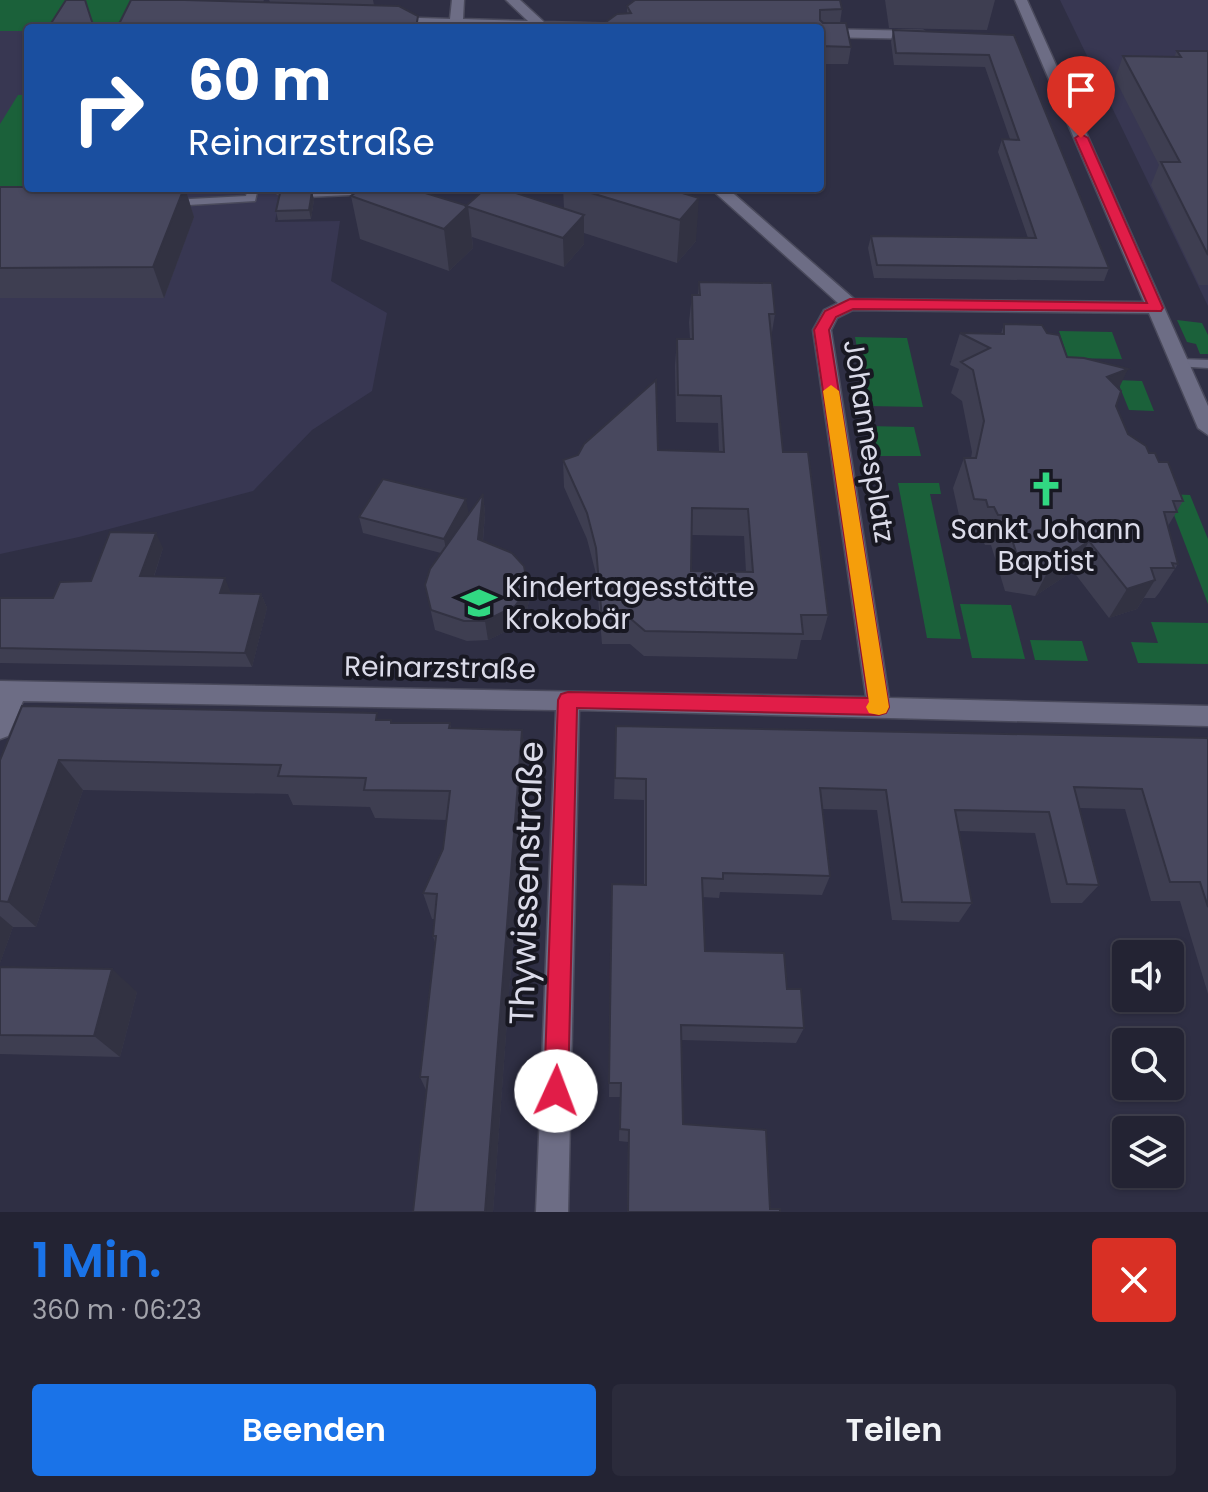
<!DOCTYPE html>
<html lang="de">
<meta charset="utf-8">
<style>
:root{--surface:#232333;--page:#2b2b3b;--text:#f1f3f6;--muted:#a3a4ac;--line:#40404e;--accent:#1a73e8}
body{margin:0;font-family:Poppins,sans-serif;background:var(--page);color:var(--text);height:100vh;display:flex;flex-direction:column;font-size:30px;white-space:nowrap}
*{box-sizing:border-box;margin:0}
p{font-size:26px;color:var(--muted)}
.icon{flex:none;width:44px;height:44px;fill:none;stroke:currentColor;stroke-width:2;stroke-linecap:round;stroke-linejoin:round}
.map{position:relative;height:1212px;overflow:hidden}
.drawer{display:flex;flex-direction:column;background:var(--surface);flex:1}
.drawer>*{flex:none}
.banner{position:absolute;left:24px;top:24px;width:800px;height:168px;border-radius:8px;box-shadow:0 2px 6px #0004,0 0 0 2px var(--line);background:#1a4fa0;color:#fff;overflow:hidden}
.controls{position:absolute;left:1112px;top:940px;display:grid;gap:16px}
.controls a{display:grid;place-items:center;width:72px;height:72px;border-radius:8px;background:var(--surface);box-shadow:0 2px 6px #0004,0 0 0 2px var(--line);font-size:40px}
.pin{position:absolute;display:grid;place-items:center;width:68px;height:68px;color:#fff;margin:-82px -34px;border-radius:50% 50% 50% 0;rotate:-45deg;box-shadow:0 0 8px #0007}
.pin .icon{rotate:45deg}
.me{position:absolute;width:88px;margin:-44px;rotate:2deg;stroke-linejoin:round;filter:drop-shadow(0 0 6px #0008)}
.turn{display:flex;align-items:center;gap:28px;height:168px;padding:0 32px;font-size:36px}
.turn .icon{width:104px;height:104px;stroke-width:2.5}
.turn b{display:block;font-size:56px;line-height:68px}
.round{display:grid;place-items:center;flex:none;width:84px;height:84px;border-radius:8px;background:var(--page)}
.headline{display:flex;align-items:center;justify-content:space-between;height:136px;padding:0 32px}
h1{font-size:48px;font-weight:600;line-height:60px;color:var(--accent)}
.action{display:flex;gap:16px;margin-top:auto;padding:16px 32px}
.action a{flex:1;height:92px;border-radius:8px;background:var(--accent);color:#fff;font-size:32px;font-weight:600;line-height:92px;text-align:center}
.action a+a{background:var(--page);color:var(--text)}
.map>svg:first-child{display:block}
.built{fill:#383752}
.green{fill:#1b613a}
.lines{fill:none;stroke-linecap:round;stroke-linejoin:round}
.service-casing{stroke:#4a4a5c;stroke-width:3}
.minor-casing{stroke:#4a4a5c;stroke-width:3}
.service{fill:#6d6d85;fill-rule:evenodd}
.minor{fill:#6d6d85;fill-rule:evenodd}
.wall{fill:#3e3e51;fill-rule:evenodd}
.shaded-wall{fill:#323242}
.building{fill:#48485e;stroke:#323242;stroke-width:2;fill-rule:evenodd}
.route{fill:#e11d48;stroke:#92132f;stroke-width:2}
.slow{fill:#f59e0b}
.labels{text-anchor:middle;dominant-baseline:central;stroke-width:8;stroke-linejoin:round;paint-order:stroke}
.street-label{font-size:28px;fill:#dbdbe9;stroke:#181822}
.poi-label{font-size:28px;fill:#dbdbe9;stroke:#181822}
.near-street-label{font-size:34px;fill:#dbdbe9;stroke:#181822}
</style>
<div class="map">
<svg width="1208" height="1212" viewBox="0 0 1208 1212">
<rect width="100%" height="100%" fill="#2f2f44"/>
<g class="built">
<polygon points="0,0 324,28 28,28 28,188 281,188 275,222 340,221 331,281 387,313 372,391 312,430 253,491 79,537 0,554"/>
<polygon points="1060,0 1208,0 1208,306"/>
</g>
<g class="green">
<polygon points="0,0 137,0 126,28 28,28 28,31 0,31"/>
<polygon points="18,95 28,95 28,188 0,201 0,124"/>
<polygon points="1177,320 1202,323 1208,335 1208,354 1200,354 1196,344 1187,342"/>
<polygon points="1059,331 1112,332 1122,359 1068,358"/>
<polygon points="855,337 907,338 923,407 867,406"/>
<polygon points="1117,380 1142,381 1154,411 1129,410"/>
<polygon points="867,426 914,427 921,456 872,456"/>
<polygon points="898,483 939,483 941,494 930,494 961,639 927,638"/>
<polygon points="1166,494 1190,495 1208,539 1208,604"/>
<polygon points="960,604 1011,605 1025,659 972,658"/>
<polygon points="1151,622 1208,623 1208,664 1138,663 1131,642 1158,643"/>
<polygon points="1030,640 1082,641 1088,661 1035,660"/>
</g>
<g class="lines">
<g class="service-casing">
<g id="service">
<polygon points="248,188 258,188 255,201 172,206 167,203 172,200 246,196"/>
<polygon points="1180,359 1208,360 1208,368 1176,366 1176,360"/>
</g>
</g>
<g class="minor-casing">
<g id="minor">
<polygon points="452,0 464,0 463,19 528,21 506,0 520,0 544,22 621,24 628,28 391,25 384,21 391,17 450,19"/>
<polygon points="1015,0 1027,0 1208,406 1208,435 1198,428 1149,313 853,310 837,318 831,330 889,698 1208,706 1208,726 579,710 568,1212 536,1212 556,710 23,701 8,736 0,739 0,681 866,697 813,330 824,310 838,303 710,188 727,188 854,299 1144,302"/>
<polygon points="820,29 923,31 930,35 923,39 820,37"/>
<polygon points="291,188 400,188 392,193 285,198 277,193"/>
</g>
</g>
<use href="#service" class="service"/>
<use href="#minor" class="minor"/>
</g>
<g class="wall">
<polygon points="131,0 264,0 263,2 270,2 269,0 373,0 374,5"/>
<polygon points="885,0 995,0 987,30 889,28"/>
<polygon points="627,6 842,9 840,23 851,47 848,64 820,64 820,28 627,13"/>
<polygon points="893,30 1014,35 1109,268 1104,281 874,278 868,248 871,236 1028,238 998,152 1002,139 1010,139 985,67 894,65 891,42"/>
<polygon points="1177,51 1208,51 1208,285 1199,285 1151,185 1159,165 1115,79 1123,56 1174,57"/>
<polygon points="0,187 185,188 194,217 164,298 0,298"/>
<polygon points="563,188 666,188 696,241 677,263 584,233 584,244 564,267 472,237 473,248 449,271 360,239 351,196 467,205 564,208"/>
<polygon points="312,192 314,200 311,219 278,220 276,211"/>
<path d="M 699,282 L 775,314 L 771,338 L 783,452 L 828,615 L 821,640 L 801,640 L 797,659 L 644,656 L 630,644 L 602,644 L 596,574 L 587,539 L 564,487 L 563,460 L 658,450 L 719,452 L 718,423 L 676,422 L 675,366 L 677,339 L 690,339 L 689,322 L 692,295 L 698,295 ZM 692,535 L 744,536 L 746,572 L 691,571 Z"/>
<polygon points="1004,324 1047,333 1067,357 1119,389 1116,406 1128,434 1159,462 1183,501 1168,526 1178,564 1159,593 1155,598 1144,598 1137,609 1109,618 1073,571 1035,596 1005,591 991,545 985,545 981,537 976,537 974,530 962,529 953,488 964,458 971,458 972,452 962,401 951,393 959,369 950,365 960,333 1001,334"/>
<polygon points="483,494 485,514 483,541 527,582 529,601 526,614 517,626 488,640 467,641 435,630 425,585 441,553 363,533 359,517 468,514"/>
<polygon points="163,548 154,577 231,593 261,594 267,608 252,667 0,663 0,598 53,598"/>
<polygon points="379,720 392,723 450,723 451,728 522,730 526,761 493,1212 413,1212 426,1090 420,1077 435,943 433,936 435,919 432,919 423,893 443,849 447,820 375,818 370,807 293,805 288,794 83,790 36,927 13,927 0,963 0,760"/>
<polygon points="616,726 1208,738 1208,994 1180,901 1151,901 1125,809 1079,808 1099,885 1082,903 1051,903 1035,833 959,831 972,903 959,922 892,920 877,810 822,809 830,876 822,895 720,892 719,898 702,897 705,951 787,989 804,1028 796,1043 682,1040 683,1124 770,1209 780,1212 627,1212 628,1142 619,1141 620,1097 609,1097 612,884 644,885 644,800 614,799"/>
<polygon points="0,967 137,992 120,1057 0,1054"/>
</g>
<g class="shaded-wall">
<polygon points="184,188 185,188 194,217 164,298 153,267"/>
<polygon points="312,192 314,200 311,219 309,210"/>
<polygon points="699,198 696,241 677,263 680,220"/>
<polygon points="468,206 473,248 449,271 444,229"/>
<polygon points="584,215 584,244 564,267 563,238"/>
<polygon points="1128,369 1113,401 1107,377"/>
<polygon points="483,494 485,514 481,559 478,539"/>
<polygon points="466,499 469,515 447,555 444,539"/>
<polygon points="156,533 163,548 149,591 140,576"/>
<polygon points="1089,541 1073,571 1035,596 1050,567"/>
<polygon points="225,578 231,593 220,593"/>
<polygon points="1155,580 1137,609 1109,618 1127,589"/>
<polygon points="527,582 529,601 526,614 517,626 488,640 485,621"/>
<polygon points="261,594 267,608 252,667 245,653"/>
<polygon points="522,730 526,761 493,1212 485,1212"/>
<polygon points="59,760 83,790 36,927 8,902"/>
<polygon points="0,916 13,927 0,963"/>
<polygon points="112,969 137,992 120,1057 94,1036"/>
</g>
<g class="building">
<polygon points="66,0 85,0 94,28 48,28"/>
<polygon points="131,0 185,0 399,6 418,16 416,28 117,28"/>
<polygon points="635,0 840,0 842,9 820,10 820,20 823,23 846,23 851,47 820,46 820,28 599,27 617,14 631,13 627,6"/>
<polygon points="893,30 1014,35 1109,268 877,265 871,236 1036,238 1002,139 1019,140 989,55 896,53"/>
<polygon points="1177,51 1208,51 1208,255 1161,162 1180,162 1123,56 1181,57"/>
<polygon points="0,187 28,187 28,188 184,188 153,267 0,268"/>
<polygon points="361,188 409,188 468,206 444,229 351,196"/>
<polygon points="486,188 500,188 584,215 563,238 466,206"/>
<polygon points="575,188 666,188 699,198 680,220"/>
<polygon points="312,192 309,210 276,211 280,193"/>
<path d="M 699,282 L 772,283 L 775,314 L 769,314 L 783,452 L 808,452 L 828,615 L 801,615 L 803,634 L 645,631 L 631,619 L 602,619 L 596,548 L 587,513 L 563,460 L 578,455 L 584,444 L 656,380 L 658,450 L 724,452 L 721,396 L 678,395 L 677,339 L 693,339 L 692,295 L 700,295 ZM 692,508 L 748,509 L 753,572 L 691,571 Z"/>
<polygon points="1004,324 1042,325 1047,333 1059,335 1067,357 1084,358 1128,369 1107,377 1121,391 1116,406 1128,434 1146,446 1149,453 1155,453 1159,462 1168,462 1183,501 1173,501 1177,512 1164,512 1178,564 1172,563 1174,568 1151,568 1155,580 1127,589 1089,541 1050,567 1019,561 1004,515 998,515 994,507 988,507 986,500 974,499 964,458 976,458 984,421 973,370 961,362 990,348 960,333 1004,334"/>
<polygon points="383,479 466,499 444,539 359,517"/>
<polygon points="483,494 478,539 512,553 524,566 527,582 524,594 515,606 485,621 464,621 431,610 425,585 430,569"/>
<polygon points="110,532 156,533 140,576 225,578 220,593 261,594 245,653 0,648 0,598 53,598 60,582 91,581"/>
<polygon points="22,706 377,713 376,720 391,720 391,723 450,723 449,728 522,730 485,1212 413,1212 428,1077 420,1077 436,936 433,936 437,894 423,893 443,849 450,791 364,790 366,778 278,776 281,765 59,760 8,902 0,901 0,760"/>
<polygon points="616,726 1208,738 1208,907 1200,882 1170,882 1142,789 1074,787 1099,885 1067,884 1049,812 955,810 972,903 902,902 886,790 820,788 830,876 723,873 723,879 702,878 705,951 784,953 787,989 801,989 804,1028 681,1025 683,1124 766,1130 770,1209 780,1209 780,1212 628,1212 629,1130 620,1129 621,1083 609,1083 612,884 646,885 646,779 615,778"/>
<polygon points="0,967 112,969 94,1036 0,1035"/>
</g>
<polygon class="route" points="1081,134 1088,138 1163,308 1161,311 853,309 836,317 829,330 889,707 886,713 879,715 577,708 568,1091 565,1100 556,1104 547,1100 544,1091 558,700 561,694 568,692 868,698 814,330 825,311 850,299 1147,303 1075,138"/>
<polygon class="slow" points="831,385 839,391 889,707 886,713 879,715 869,713 866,707 869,702 823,391"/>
<defs>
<g id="church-bare" transform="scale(2.76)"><path d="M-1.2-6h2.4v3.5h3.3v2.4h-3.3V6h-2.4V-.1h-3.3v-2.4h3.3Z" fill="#31d882" stroke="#181822" stroke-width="2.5" paint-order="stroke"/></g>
<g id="school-bare" transform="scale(2.76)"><path d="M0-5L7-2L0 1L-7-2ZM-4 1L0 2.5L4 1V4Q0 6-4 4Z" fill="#31d882" stroke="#181822" stroke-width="2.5" paint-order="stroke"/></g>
</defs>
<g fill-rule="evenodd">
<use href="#church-bare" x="1046" y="489"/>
<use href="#school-bare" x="479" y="603"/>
</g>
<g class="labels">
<g class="street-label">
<text transform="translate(869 441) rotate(81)">Johannesplatz</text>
<text transform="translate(440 668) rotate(1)">Reinarzstraße</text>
</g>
<g class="poi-label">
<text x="1046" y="529">Sankt Johann<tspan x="1046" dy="32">Baptist</tspan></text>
<text x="505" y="587" text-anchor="start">Kindertagesstätte<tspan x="505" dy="32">Krokobär</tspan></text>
</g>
<g class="near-street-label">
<text transform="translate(526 883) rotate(-88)">Thywissenstraße</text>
</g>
</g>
</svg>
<div class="controls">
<a><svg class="icon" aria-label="sound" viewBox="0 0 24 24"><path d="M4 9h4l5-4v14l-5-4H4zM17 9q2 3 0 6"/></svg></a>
<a><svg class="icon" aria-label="search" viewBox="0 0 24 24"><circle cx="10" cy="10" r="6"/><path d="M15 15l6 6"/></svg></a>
<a><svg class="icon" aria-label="layers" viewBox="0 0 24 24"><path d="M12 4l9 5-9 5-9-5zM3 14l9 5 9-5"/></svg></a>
</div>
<div class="pin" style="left:1081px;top:138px;background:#d93025"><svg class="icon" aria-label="arrive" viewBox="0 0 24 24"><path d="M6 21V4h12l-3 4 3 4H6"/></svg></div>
<svg class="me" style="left:556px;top:1091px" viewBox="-20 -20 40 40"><circle r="19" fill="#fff"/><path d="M0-13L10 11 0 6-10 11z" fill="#e11d48"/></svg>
<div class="banner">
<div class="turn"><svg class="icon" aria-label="right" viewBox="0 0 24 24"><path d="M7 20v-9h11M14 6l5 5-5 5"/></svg><div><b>60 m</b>Reinarzstraße</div></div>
</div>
</div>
<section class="drawer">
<div class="headline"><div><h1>1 Min.</h1><p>360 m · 06:23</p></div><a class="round" style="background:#d93025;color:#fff"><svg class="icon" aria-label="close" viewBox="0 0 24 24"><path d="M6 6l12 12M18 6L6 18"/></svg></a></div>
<div class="action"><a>Beenden</a><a>Teilen</a></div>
</section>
